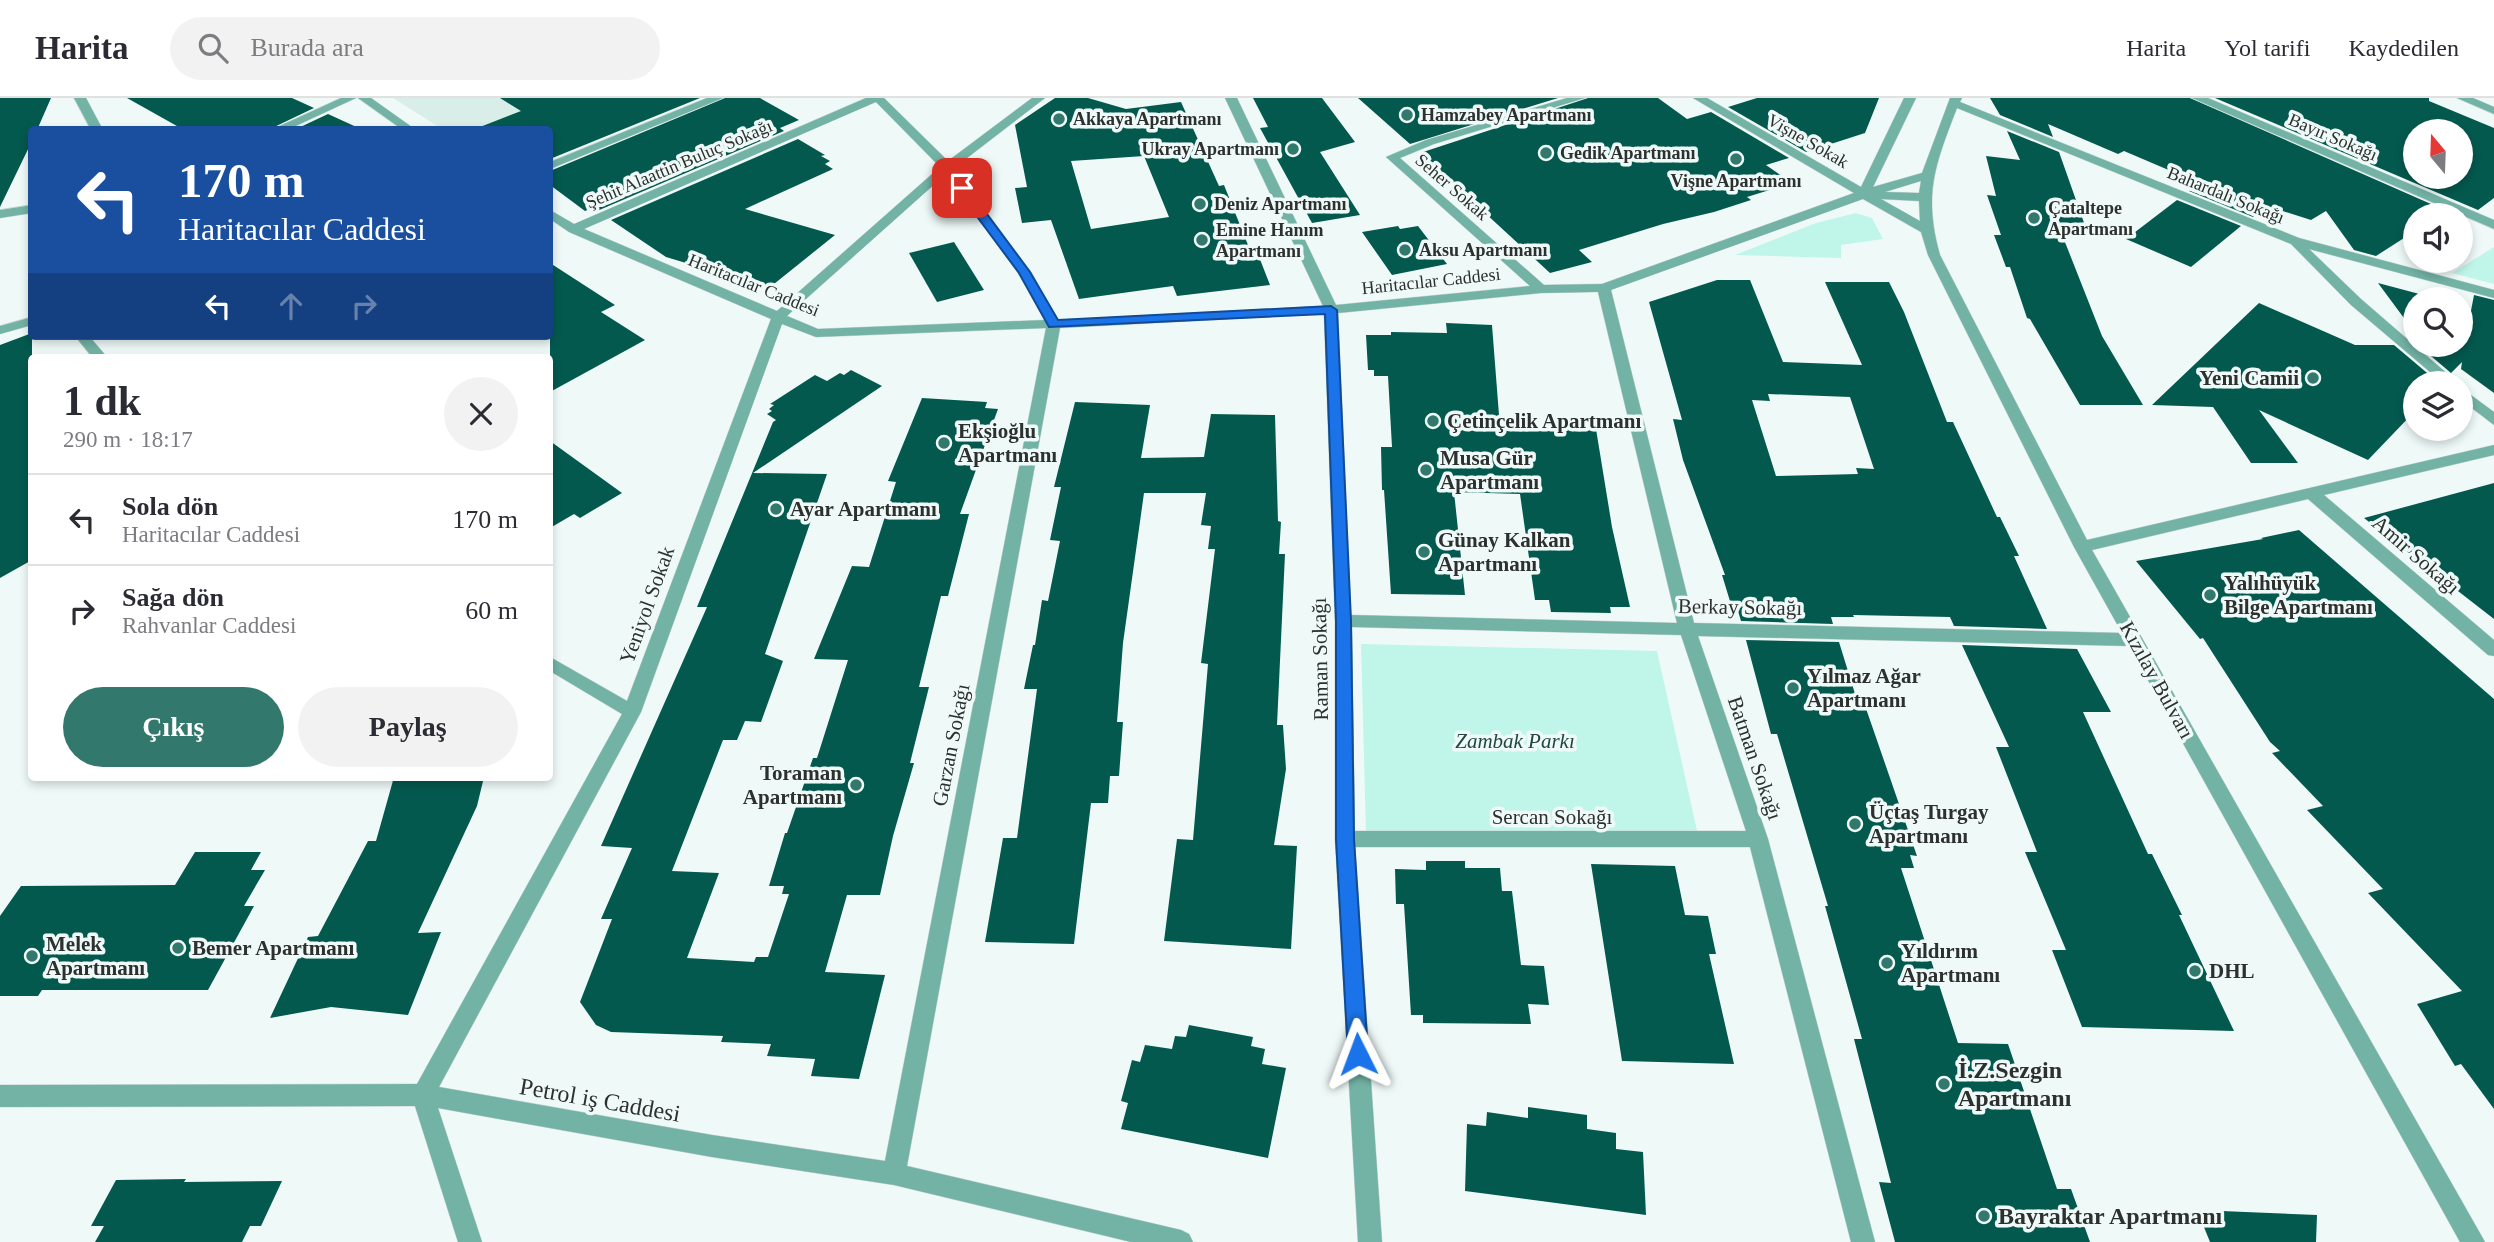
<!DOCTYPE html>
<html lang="tr">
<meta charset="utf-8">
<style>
:root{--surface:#fff;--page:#f2f2f3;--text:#2b2b33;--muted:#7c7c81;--line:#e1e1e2;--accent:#33786c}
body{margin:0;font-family:"Times New Roman",serif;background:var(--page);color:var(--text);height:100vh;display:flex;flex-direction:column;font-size:26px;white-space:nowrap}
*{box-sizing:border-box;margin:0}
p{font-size:23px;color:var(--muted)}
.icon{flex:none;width:38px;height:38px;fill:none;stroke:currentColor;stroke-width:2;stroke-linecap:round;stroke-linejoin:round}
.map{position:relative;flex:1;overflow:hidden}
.details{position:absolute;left:28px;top:256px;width:525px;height:427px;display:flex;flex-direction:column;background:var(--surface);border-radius:7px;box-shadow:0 4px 10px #0003}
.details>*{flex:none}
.guide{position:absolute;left:28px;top:28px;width:525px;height:214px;border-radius:7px;box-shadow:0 4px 10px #0003;background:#1a4fa0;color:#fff;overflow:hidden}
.needle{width:46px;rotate:341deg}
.fabs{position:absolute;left:2403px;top:21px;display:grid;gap:14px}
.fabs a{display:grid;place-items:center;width:70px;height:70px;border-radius:50%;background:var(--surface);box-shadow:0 4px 10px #0003;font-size:35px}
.pin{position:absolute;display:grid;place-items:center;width:60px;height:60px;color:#fff;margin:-30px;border-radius:14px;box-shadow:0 4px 10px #0006}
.me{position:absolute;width:77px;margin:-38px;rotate:357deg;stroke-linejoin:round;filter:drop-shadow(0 0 5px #0008)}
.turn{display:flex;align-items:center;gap:24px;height:147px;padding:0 35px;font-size:32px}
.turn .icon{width:91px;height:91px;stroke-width:2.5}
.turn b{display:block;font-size:49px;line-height:60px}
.lanes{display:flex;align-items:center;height:66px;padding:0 35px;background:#0003;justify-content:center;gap:35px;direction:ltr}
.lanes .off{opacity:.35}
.round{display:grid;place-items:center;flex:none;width:74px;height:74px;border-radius:37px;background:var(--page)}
.head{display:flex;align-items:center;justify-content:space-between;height:119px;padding:0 35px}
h1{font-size:42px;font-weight:600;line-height:52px}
.action{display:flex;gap:14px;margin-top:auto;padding:14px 35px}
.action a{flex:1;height:80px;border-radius:42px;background:var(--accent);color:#fff;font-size:28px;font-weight:600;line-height:80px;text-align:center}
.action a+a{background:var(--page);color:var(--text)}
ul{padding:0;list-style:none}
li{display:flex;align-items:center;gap:21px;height:91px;padding:0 35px;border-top:2px solid var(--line)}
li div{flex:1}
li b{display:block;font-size:26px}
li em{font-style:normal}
header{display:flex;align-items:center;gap:42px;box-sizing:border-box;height:98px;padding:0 35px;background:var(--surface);border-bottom:2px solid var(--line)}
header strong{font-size:33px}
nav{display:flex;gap:38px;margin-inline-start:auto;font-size:24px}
.search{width:490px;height:63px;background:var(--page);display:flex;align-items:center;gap:18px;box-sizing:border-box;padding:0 24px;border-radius:38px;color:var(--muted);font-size:26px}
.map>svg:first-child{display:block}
.built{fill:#daeee9}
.green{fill:#c0f5ea}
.building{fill:#04594e;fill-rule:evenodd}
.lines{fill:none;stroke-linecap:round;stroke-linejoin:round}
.minor-casing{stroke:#ccd6d4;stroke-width:1}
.minor{fill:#73b3a6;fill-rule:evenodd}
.route{fill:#1a73e8;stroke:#114b97;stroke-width:2}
.poi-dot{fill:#33786c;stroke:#effaf8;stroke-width:2.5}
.labels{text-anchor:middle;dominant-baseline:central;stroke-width:7;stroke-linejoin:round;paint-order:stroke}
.far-poi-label{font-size:18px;font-weight:bold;fill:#2c302f;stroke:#effaf8;text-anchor:start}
.far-street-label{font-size:18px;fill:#2c302f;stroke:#effaf8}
.poi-label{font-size:21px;font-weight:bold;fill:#2c302f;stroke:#effaf8;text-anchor:start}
.street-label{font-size:21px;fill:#2c302f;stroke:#effaf8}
.park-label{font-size:21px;font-style:italic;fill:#1e4841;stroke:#effaf8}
.near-poi-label{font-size:24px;font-weight:bold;fill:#2c302f;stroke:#effaf8;text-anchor:start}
.near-street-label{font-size:24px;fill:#2c302f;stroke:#effaf8}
</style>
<header>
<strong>Harita</strong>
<div class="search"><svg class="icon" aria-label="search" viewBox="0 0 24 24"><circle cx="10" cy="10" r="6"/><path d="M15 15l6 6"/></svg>Burada ara</div>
<nav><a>Harita</a><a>Yol tarifi</a><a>Kaydedilen</a></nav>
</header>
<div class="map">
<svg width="2494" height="1144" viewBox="0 0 2494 1144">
<rect width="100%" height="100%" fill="#effaf8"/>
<polygon class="built" points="393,0 684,0 550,54 550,32 442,31"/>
<g class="green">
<polygon points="1856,115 1872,120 1883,141 1841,147 1841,160 1735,157 1816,125"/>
<polygon points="2494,149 2494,186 2452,175"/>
<polygon points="1361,546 1657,553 1698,737 1366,735"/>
</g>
<g class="building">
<polygon points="0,0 51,0 37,32 32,32 32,43 0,109"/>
<polygon points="127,0 292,0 314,10 268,32 184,32"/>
<polygon points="500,0 700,0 550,61 550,32 481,32 480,29 521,13"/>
<polygon points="725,0 760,0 799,22 780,30 784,33 597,113 592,110 585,113 550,87 550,73"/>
<path d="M 1055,0 L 1088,0 L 1126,11 L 1181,4 L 1219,88 L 1224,87 L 1250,152 L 1256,151 L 1270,187 L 1177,198 L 1173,188 L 1079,201 L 1051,122 L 1022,125 L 1015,90 L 1027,89 L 1015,27 ZM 1144,58 L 1169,119 L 1091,131 L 1071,63 Z"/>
<polygon points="1253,0 1322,0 1355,44 1320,54 1360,117 1312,125 1260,30 1268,29"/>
<polygon points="1358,0 1558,0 1410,46"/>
<polygon points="1588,0 1658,0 1687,21 1711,14 1789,60 1766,67 1792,85 1747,99 1751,102 1714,114 1663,126 1579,152 1592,164 1550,175 1420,55"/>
<polygon points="1757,0 1879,0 1865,35 1806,54 1728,9"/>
<polygon points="1990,0 2190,0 2456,117 2415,117 2415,133 2376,158 2354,152 2326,113 2311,122 2267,108 2253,119 2189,93 2199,85 2124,53 2118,56 2048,26 2053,39 2000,17"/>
<path d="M 2215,0 L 2429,0 L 2429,3 L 2494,30 L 2494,100 L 2478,112 ZM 2415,33 L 2460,33 L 2460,79 L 2415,79 Z"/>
<polygon points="328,16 363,32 294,32"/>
<polygon points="2007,33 2059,54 2088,136 2061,134 2102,238 2143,307 2080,307 2030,221 2027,220 2010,169 2006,169 1994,137 2001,137 1987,97 1996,98 1986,58 2020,62"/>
<polygon points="798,41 825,57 821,58 830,63 825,66 833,71 745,111 835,137 769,190 666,159 611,122"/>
<polygon points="2177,102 2241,128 2191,169 2126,141"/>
<polygon points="1398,128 1400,131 1418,128 1447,166 1392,177 1362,134"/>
<polygon points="954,144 984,192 937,204 909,155"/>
<polygon points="550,165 615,207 601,214 645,242 550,294"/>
<path d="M 1717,182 L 1750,182 L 1783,264 L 1862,267 L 1825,184 L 1889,184 L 1904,214 L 1947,324 L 1953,324 L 1997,419 L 2000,419 L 2019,458 L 2014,458 L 2047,531 L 1954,528 L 1950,519 L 1853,517 L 1854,519 L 1831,519 L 1833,526 L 1741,523 L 1738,513 L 1733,513 L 1722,477 L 1725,477 L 1683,362 L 1673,321 L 1682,322 L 1649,204 ZM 1768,296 L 1850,299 L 1874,371 L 1856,370 L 1858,376 L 1776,378 L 1752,302 L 1770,303 Z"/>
<polygon points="2378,185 2427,198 2429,201 2415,201 2415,235"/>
<polygon points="2474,197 2494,202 2494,295 2461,271 2462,264 2451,275 2418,247 2460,247 2460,238 2465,244"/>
<polygon points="2259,205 2355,247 2394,247 2439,285 2415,285 2415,313 2368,362 2259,312 2298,365 2251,365 2213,309 2152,307"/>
<polygon points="1446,225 1492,227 1500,330 1596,331 1612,429 1630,509 1610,509 1611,515 1551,514 1549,502 1535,502 1520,396 1454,394 1465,497 1391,496 1384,392 1382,392 1381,349 1392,349 1388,278 1374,278 1374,272 1368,272 1366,237 1391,237 1391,234 1447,235"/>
<polygon points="32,235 32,462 0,480 0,247"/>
<polygon points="851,272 882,288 753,375 827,376 765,556 783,563 761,624 745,623 737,642 723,642 672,773 719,775 687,860 754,864 756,859 768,859 789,796 782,796 784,788 769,788 785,735 787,735 813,660 817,660 848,562 814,561 852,468 869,469 896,384 888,383 922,300 987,304 985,310 998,311 960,416 969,416 948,498 941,498 919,589 929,589 910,665 914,665 893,738 880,797 847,797 825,874 885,877 859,981 811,978 815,961 767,958 771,946 721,944 723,938 611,934 596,927 580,904 612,821 601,821 632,750 601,748 707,509 697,509 773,324 776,322 767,316 772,313 769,311 774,307 770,306 815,277 827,283 840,275 844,277"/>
<polygon points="1075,304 1150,307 1141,360 1204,359 1211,316 1275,317 1278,423 1281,424 1279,456 1285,456 1277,627 1283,627 1286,671 1274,747 1297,748 1291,851 1164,843 1177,741 1193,742 1208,566 1201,565 1215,451 1208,451 1211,428 1201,427 1206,395 1144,395 1123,545 1117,624 1123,624 1119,678 1110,678 1108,705 1091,705 1074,846 985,844 1003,740 1017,740 1037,591 1024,591 1033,547 1035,547 1042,502 1048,503 1060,443 1050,442 1061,389 1054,389"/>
<polygon points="550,343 622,395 580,420 574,416 550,430"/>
<polygon points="2494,385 2494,521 2364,420"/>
<polygon points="2299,432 2494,601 2494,1011 2461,966 2455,968 2417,906 2462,893 2368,795 2383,791 2307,712 2323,708 2272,655 2280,653 2270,644 2203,540 2200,541 2136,463 2263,441 2261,440"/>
<polygon points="1746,542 1839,544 1856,599 1862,599 1917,758 1910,757 1914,770 1901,770 1958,945 2008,946 2057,1091 2071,1091 2090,1144 1895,1144 1879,1084 1891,1085 1854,941 1862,941 1825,808 1828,808 1777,636 1771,636"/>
<polygon points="1962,547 2077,551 2111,614 2083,614 2148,756 2152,756 2182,817 2179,817 2234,933 2082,929 2052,852 2066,852 2025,754 2037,754 1996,649 2009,649"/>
<polygon points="394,679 484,679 477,708 418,835 441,834 408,917 331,909 270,920 308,839 318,838 368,743 376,743"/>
<polygon points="195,754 261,754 251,772 265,772 244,808 254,808 208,892 42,892 38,898 0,898 0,818 21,788 175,787"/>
<polygon points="1426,763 1465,763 1465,770 1500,770 1502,793 1512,793 1521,867 1544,868 1549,907 1528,906 1531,926 1423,925 1423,917 1411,917 1404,806 1396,806 1395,771 1426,772"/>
<polygon points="1591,766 1675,768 1685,817 1708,818 1716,856 1709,856 1734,966 1622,963"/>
<polygon points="1189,927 1253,939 1251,948 1265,951 1262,966 1286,970 1268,1060 1121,1031 1128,1005 1121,1003 1132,962 1140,964 1145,947 1172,951 1175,938 1186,939"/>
<polygon points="1528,1009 1587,1017 1587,1031 1616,1035 1616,1051 1643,1054 1646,1117 1465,1093 1467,1026 1486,1028 1487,1014 1528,1020"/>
<polygon points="186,1081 184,1084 282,1083 261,1128 250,1128 242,1144 95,1144 104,1128 91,1128 116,1082"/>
<polygon points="2197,1112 2317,1117 2316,1144 2210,1144"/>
</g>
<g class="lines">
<g class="minor-casing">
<g id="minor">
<polygon points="74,0 86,0 103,32 91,32"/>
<polygon points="341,0 356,0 287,32 271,32"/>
<polygon points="358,0 371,0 416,32 403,32"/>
<polygon points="707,0 723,0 550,71 550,64"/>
<path d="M 866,0 L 884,0 L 948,63 L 1032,0 L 1045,0 L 954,70 L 1031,174 L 1058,222 L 1323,208 L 1225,0 L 1237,0 L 1336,207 L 1530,188 L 1386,59 L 1426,42 L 1567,0 L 1585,0 L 1434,46 L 1400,60 L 1544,187 L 1602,186 L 1854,95 L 1693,0 L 1707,0 L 1861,89 L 1904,0 L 1916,0 L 1873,89 L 1922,75 L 1950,0 L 1962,0 L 1960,4 L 2299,140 L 2494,192 L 2494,200 L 2309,151 L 2361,201 L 2458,285 L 2443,285 L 2351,207 L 2291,146 L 1957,10 C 1935,67 1923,96 1940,157 L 2087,442 L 2494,347 L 2494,357 L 2324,397 L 2494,542 L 2494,558 L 2488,557 L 2308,401 L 2092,452 L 2485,1144 L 2460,1144 L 2129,548 L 1698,538 L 1768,741 L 1875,1144 L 1851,1144 L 1750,749 L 1355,749 L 1382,1144 L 1358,1144 L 1335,741 L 1335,523 L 1324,216 L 1060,230 L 907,1068 L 1181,1132 L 1189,1136 L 1193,1144 L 1131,1144 L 894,1087 L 712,1059 L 438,1010 L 482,1144 L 458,1144 L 415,1008 L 0,1009 L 0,987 L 417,986 L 622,616 L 550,573 L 550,559 L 627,603 L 771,221 L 569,134 L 550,121 L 550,112 L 574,126 ZM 876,4 L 940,69 L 777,213 L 584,131 ZM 946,76 L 1018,175 L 1045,222 L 818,231 L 787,218 ZM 1921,83 L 1919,95 L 1885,94 ZM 1863,101 L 1921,134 L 1928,157 L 2074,449 L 2122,535 L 1694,525 L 1611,192 ZM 1881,101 L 1919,103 L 1920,123 ZM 1598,194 L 1677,525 L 1351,517 L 1338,215 L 1541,195 ZM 782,226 L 816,239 L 1046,230 L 885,1063 L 712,1037 L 439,989 L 641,614 ZM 1352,529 L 1681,537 L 1746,733 L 1355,733 Z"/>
<polygon points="2192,0 2208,0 2494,122 2494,131"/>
<polygon points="2457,0 2473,0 2494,9 2494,16"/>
<polygon points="32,107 32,115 0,120 0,112"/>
<polygon points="32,219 32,227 0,236 0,228"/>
<polygon points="75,238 89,238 107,259 92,259"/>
<polygon points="2460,289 2494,314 2494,327 2460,301"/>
</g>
</g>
<use href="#minor" class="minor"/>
</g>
<polygon class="route" points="958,88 966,88 1030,174 1058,222 1331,208 1337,212 1351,523 1354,741 1368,956 1365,963 1358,965 1351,963 1348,956 1336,741 1336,523 1325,216 1049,229 1019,175 958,93"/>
<g class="poi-dot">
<circle cx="1407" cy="17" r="7"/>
<circle cx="1059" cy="21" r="7"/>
<circle cx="1293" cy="51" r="7"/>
<circle cx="1546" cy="55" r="7"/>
<circle cx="1736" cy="61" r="7"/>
<circle cx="1200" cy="106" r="7"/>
<circle cx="2034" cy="120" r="7"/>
<circle cx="1202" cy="142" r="7"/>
<circle cx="1405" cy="152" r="7"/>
<circle cx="2313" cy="280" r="7"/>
<circle cx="1433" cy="323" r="7"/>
<circle cx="944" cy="345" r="7"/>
<circle cx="1426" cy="372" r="7"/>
<circle cx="776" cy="411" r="7"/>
<circle cx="1424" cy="454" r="7"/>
<circle cx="2210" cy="497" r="7"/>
<circle cx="1793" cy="590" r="7"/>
<circle cx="856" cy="687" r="7"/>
<circle cx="1855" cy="726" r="7"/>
<circle cx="178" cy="850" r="7"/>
<circle cx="32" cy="858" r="7"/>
<circle cx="1887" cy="865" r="7"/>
<circle cx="2195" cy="873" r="7"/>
<circle cx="1944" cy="986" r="7"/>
<circle cx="1984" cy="1118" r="7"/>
</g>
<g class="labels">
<g class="far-poi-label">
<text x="1421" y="17">Hamzabey Apartmanı</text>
<text x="1073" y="21">Akkaya Apartmanı</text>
<text x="1279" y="51" text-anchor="end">Ukray Apartmanı</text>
<text x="1560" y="55">Gedik Apartmanı</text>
<text x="1736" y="83" text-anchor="middle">Vişne Apartmanı</text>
<text x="1214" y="106">Deniz Apartmanı</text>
<text x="2048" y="110">Çataltepe<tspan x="2048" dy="21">Apartmanı</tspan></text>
<text x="1216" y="132">Emine Hanım<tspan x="1216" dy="21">Apartmanı</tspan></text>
<text x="1419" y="152">Aksu Apartmanı</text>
</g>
<g class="far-street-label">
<text transform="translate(2333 39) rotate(23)">Bayır Sokağı</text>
<text transform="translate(1808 43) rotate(30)">Vişne Sokak</text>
<text transform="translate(679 66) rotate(-23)">Şehit Alaattin Buluç Sokağı</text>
<text transform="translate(1452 89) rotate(41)">Seher Sokak</text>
<text transform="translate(2226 97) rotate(22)">Bahardalı Sokağı</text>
<text transform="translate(1431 183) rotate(-6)">Haritacılar Caddesi</text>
<text transform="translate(754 187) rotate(22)">Haritacılar Caddesi</text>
</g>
<g class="poi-label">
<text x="2299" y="280" text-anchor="end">Yeni Camii</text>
<text x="1447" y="323">Çetinçelik Apartmanı</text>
<text x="958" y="333">Ekşioğlu<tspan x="958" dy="24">Apartmanı</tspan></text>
<text x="1440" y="360">Musa Gür<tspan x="1440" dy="24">Apartmanı</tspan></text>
<text x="790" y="411">Ayar Apartmanı</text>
<text x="1438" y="442">Günay Kalkan<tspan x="1438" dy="24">Apartmanı</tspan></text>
<text x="2224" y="485">Yalıhüyük<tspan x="2224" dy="24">Bilge Apartmanı</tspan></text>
<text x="1807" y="578">Yılmaz Ağar<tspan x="1807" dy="24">Apartmanı</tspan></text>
<text x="842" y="675" text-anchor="end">Toraman<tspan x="842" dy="24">Apartmanı</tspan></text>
<text x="1869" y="714">Üçtaş Turgay<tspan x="1869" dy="24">Apartmanı</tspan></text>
<text x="46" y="846">Melek<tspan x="46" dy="24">Apartmanı</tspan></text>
<text x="192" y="850">Bemer Apartmanı</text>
<text x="1901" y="853">Yıldırım<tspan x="1901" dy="24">Apartmanı</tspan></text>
<text x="2209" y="873">DHL</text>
</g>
<g class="street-label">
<text transform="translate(2416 457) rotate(41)">Amir Sokağı</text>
<text transform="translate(647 507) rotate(-70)">Yeniyol Sokak</text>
<text transform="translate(1740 509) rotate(1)">Berkay Sokağı</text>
<text transform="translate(1320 561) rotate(-91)">Raman Sokağı</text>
<text transform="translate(2157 582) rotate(61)">Kızılay Bulvarı</text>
<text transform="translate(951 647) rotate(-79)">Garzan Sokağı</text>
<text transform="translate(1755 660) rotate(71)">Batman Sokağı</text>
<text x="1552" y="719">Sercan Sokağı</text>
</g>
<g class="park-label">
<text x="1515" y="643">Zambak Parkı</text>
</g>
<g class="near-poi-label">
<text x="1958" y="972">İ.Z.Sezgin<tspan x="1958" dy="28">Apartmanı</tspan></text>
<text x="1998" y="1118">Bayraktar Apartmanı</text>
</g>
<g class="near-street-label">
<text transform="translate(600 1002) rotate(10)">Petrol iş Caddesi</text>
</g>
</g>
</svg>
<div class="fabs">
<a><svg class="needle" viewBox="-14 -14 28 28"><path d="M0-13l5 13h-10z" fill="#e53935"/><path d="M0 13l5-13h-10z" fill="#7c7c81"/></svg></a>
<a><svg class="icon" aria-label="sound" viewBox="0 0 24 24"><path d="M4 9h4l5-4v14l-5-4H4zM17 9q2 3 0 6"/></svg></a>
<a><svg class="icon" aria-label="search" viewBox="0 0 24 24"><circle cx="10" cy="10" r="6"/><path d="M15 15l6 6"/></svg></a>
<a><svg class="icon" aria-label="layers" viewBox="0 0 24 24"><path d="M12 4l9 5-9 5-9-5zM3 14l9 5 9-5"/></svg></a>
</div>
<div class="pin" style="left:962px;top:90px;background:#d93025"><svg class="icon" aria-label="arrive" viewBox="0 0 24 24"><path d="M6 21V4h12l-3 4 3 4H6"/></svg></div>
<svg class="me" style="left:1358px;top:956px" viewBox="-20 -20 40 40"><path d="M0-17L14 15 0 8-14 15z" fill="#1a73e8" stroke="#fff" stroke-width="4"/></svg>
<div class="guide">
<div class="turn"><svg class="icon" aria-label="left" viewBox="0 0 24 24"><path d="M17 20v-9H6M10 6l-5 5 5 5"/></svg><div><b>170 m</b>Haritacılar Caddesi</div></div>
<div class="lanes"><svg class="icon" aria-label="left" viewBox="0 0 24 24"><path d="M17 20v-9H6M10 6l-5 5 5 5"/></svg><svg class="icon off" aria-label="ahead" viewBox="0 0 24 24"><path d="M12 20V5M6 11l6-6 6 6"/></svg><svg class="icon off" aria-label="right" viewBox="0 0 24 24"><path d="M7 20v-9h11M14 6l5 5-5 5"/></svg></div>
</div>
<section class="details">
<div class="head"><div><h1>1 dk</h1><p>290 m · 18:17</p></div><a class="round"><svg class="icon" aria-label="close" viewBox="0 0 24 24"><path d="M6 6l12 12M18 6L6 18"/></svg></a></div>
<ul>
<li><svg class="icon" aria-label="left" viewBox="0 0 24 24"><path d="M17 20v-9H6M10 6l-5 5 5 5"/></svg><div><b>Sola dön</b><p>Haritacılar Caddesi</p></div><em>170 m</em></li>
<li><svg class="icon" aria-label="right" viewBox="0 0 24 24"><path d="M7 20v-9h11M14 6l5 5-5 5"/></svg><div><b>Sağa dön</b><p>Rahvanlar Caddesi</p></div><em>60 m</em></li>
</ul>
<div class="action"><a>Çıkış</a><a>Paylaş</a></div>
</section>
</div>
